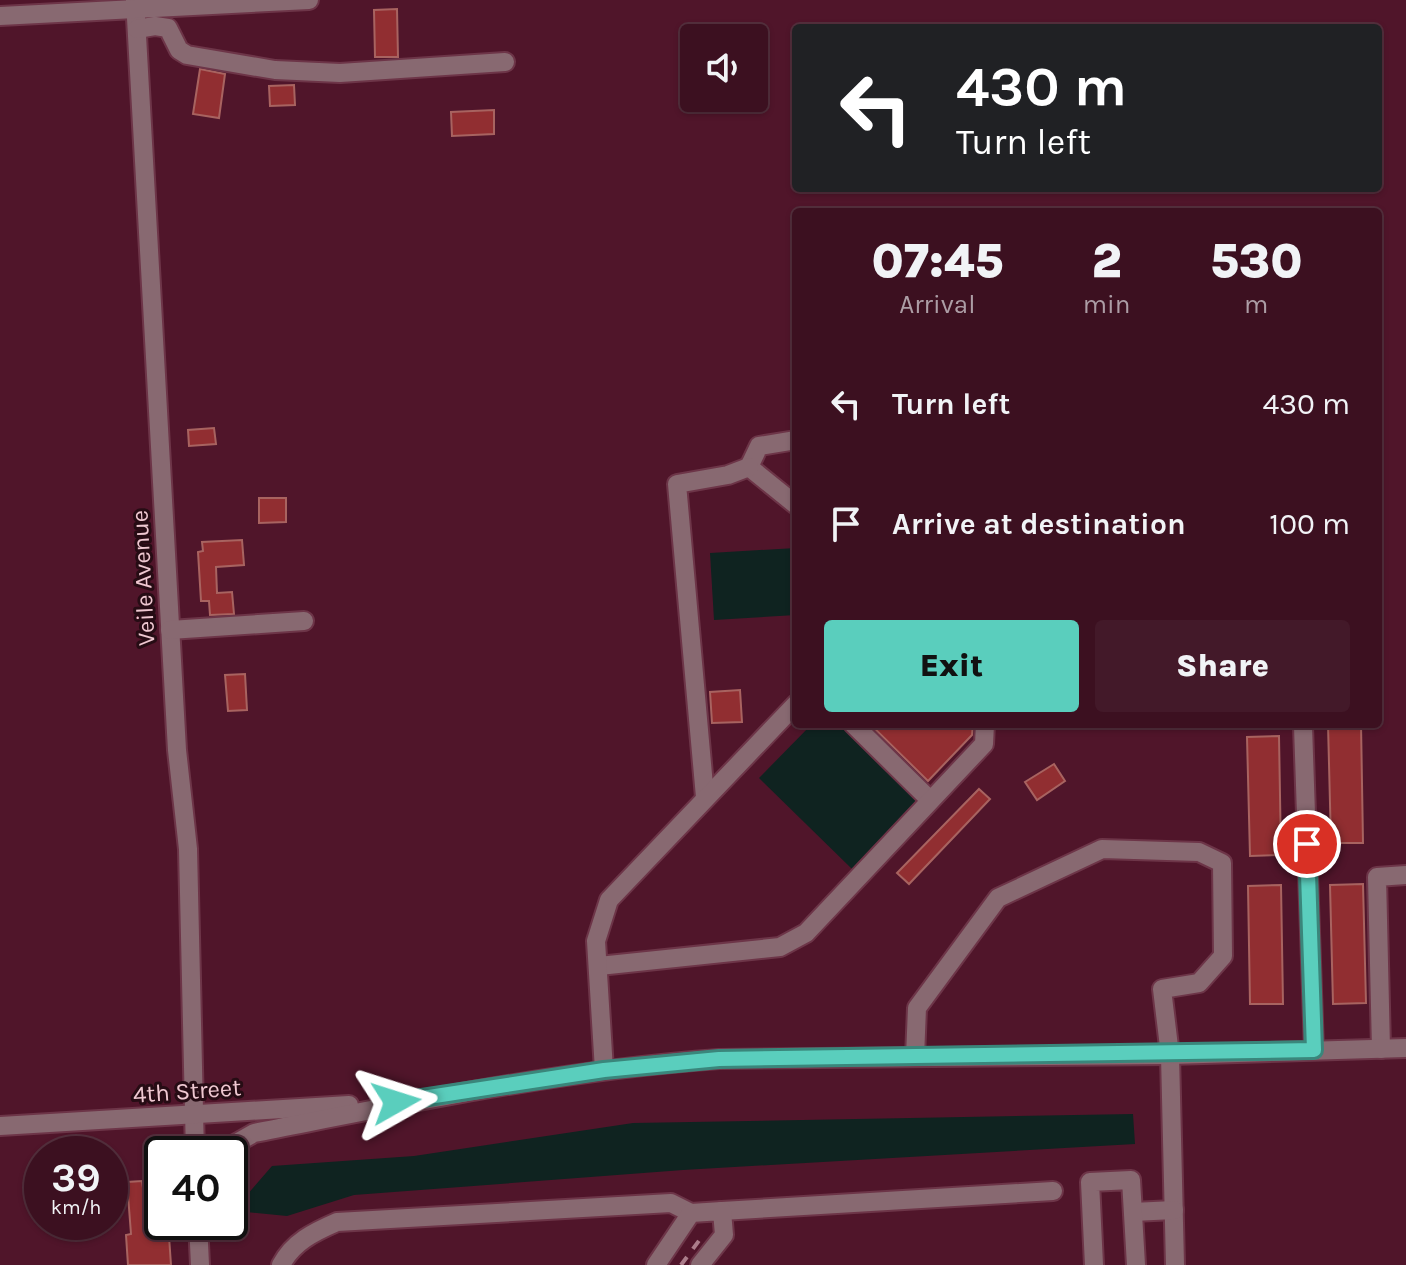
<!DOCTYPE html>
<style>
:root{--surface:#3c1020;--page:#431929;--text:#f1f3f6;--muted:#ac9da5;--line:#55303e;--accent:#5acebd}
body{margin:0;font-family:Karla,sans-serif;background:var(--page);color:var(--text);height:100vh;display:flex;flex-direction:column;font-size:30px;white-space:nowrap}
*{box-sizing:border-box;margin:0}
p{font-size:26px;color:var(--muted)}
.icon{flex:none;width:44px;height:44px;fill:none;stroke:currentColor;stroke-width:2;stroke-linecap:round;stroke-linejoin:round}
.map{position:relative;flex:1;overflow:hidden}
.drawer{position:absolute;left:792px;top:208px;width:590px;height:520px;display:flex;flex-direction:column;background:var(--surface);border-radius:8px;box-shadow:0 2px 6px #0004,0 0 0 2px var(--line)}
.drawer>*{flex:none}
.guide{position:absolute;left:792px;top:24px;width:590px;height:168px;border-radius:8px;box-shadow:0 2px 6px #0004,0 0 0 2px var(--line);background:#202124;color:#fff;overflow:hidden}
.fabs{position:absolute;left:680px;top:24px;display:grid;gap:16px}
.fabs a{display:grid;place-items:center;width:88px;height:88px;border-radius:8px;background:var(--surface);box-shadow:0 2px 6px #0004,0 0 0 2px var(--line);font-size:40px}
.speed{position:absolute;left:24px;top:1136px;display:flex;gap:16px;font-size:40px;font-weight:700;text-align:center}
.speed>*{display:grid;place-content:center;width:104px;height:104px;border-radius:50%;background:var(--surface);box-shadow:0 2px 6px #0004,0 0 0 2px var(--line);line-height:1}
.speed small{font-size:20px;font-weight:400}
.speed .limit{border:4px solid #111;border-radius:12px;background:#fff;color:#111}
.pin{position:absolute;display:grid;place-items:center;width:68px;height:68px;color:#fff;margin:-34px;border:4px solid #fff;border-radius:50%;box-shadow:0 2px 8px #0007}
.me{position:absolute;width:88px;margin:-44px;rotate:84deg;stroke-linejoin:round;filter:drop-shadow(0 0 6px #0008)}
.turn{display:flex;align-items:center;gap:28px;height:168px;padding:0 32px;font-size:36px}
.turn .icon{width:104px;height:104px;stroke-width:2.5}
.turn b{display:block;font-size:56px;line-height:68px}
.eta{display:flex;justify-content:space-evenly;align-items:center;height:136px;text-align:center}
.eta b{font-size:48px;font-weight:800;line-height:56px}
.action{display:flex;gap:16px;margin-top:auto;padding:16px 32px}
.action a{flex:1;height:92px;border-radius:8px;background:var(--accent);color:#111;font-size:32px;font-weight:800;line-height:92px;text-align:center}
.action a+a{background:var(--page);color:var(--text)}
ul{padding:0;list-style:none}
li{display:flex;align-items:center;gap:24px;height:120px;padding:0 32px}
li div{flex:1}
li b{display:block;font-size:30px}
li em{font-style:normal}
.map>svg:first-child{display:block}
.water{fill:#0f2320}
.building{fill:#912e31;stroke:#a86360;stroke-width:2}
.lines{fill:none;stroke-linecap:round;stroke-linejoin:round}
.minor-casing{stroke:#6d3548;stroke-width:22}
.minor{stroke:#886971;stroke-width:18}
.rail{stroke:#ab7c8a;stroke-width:4;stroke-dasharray:10 10;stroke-linecap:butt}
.route-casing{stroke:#3a867b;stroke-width:20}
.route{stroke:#5acebd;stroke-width:14}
.labels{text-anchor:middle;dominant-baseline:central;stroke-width:6;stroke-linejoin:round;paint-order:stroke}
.street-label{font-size:24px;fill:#efc8d1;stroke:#260c14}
</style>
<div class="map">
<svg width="1406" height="1265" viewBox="0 0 1406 1265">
<rect width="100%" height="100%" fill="#50152a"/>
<g class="water">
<polygon points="796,548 796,615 714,620 710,553"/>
<polygon points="812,724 844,724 921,799 852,869 759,778"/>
<polygon points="1133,1114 1135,1144 683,1170 354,1195 287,1216 246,1212 246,1196 272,1166 414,1156 633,1123"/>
</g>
<g class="building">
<polygon points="397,9 398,57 375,57 374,10"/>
<polygon points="200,69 225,74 219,118 193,114"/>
<polygon points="294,85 295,105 270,106 269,86"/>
<polygon points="494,110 494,134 452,136 451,112"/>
<polygon points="214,428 216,444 189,446 188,430"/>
<polygon points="259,498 286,498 286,522 259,523"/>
<polygon points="242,540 244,565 216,567 217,593 232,592 234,614 210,615 209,601 201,601 198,552 203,551 202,542"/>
<polygon points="245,674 247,710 228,711 225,675"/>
<polygon points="740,690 742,722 712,723 710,692"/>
<polygon points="870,724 973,724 972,735 928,781"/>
<polygon points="1328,724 1361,724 1363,843 1331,843"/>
<polygon points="1279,736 1281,855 1250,856 1247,737"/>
<polygon points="1054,764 1065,781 1037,800 1025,782"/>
<polygon points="979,789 990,799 909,884 897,873"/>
<polygon points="1363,884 1366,1003 1333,1004 1330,885"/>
<polygon points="1281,885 1283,1004 1250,1004 1248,886"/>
<polygon points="142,1181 143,1188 162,1186 162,1222 168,1222 171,1265 128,1265 126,1235 131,1234 127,1182"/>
</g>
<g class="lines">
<g class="minor-casing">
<g id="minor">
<polyline points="135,0 177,750 188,849 195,1154"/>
<polyline points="0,16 309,0"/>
<polyline points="137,29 155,26 168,28 179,50 187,55 275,70 340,73 505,62"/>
<polyline points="796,440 759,446 749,467 796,505"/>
<polyline points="170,630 304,621"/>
<polyline points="853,724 930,800"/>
<polyline points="1303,726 1314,1050"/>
<polyline points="705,797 677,484 728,475 749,467"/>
<polyline points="599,966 780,947 806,933 984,744 985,724"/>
<polyline points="1381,1049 1377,877 1406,875"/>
<polyline points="915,1057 917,1008 998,898 1102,849 1199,852 1222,863 1223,956 1199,983 1162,989 1170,1055 1175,1265"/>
<polyline points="604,1070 596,941 609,900 796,704"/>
<polyline points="0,1126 349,1105"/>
<path d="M 226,1154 L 233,1145 L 254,1133 C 408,1103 562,1070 719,1059 L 1170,1055 L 1406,1048"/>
<polyline points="722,1211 1053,1191"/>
<polyline points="1133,1212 1174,1210"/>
<polyline points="198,1222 200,1265"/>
<path d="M 281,1265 C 293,1242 314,1232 337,1222 L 671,1203 L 691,1213"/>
<polyline points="656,1265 691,1213 722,1211 724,1235 700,1265"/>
<polyline points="1094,1265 1090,1182 1131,1180 1136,1265"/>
</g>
</g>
<use href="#minor" class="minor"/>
<polyline class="rail" points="681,1265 701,1238"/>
</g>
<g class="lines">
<g class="route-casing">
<polyline id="route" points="396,1102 604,1070 719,1059 1314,1050 1307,844"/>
</g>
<use href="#route" class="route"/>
</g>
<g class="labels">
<g class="street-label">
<text transform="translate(143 578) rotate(-93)">Veile Avenue</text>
<text transform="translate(187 1091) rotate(-4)">4th Street</text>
</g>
</g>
</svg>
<div class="fabs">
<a><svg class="icon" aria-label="sound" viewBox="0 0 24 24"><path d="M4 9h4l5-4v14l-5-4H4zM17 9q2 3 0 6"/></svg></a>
</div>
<div class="speed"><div>39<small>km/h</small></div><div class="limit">40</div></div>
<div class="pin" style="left:1307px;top:844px;background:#d93025"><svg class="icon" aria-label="arrive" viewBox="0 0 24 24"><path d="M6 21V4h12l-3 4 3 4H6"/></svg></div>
<svg class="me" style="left:396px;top:1102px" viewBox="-20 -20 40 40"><path d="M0-17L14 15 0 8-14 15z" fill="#5acebd" stroke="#fff" stroke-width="4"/></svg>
<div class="guide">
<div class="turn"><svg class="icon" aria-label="left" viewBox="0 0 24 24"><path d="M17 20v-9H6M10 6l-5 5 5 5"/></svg><div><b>430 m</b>Turn left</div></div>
</div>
<section class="drawer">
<div class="eta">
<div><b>07:45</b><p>Arrival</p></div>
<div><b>2</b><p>min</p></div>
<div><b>530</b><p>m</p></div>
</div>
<ul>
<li><svg class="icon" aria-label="left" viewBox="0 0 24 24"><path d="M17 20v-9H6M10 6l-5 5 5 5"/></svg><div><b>Turn left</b></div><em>430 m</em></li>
<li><svg class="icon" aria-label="arrive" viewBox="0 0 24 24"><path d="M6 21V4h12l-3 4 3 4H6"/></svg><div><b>Arrive at destination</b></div><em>100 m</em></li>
</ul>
<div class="action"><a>Exit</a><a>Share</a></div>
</section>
</div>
